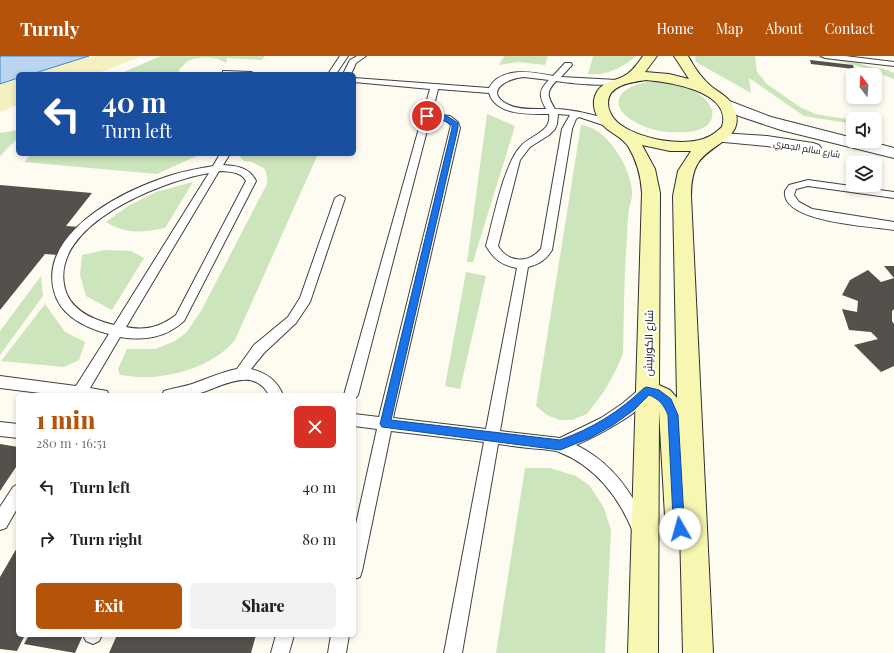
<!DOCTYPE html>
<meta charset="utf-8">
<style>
:root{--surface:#fff;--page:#f2f2f2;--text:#202124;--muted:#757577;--accent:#b45309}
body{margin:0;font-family:"Playfair Display",Cairo,serif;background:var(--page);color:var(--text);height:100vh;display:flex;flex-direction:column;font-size:15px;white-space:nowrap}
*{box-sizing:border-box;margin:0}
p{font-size:13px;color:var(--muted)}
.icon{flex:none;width:22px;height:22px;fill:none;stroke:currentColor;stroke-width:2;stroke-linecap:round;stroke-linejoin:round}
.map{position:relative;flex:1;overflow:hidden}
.panel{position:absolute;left:16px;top:337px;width:340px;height:244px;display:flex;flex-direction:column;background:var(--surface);border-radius:6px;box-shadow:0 2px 6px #0003}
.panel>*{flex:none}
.top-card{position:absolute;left:16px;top:16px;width:340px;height:84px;border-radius:6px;box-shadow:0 2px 6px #0003;background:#1a4fa0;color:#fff;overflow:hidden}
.needle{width:26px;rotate:343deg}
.controls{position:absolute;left:846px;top:12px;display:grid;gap:8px}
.controls a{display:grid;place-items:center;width:36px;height:36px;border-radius:6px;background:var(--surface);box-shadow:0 2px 6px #0003;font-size:20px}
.pin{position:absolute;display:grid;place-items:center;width:34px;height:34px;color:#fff;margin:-17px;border:2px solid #fff;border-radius:50%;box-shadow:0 1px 4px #0007}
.me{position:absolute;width:44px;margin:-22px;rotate:353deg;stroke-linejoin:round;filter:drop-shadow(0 0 3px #0008)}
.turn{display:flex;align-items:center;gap:14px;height:84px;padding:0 20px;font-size:18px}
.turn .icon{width:52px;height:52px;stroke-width:2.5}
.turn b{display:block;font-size:28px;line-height:34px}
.round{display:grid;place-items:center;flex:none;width:42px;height:42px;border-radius:6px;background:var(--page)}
.headline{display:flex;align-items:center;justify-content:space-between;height:68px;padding:0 20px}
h1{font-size:24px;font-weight:800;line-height:30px;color:var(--accent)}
.action{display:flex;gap:8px;margin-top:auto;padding:8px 20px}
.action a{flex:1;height:46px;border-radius:6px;background:var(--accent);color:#fff;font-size:16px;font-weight:800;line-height:46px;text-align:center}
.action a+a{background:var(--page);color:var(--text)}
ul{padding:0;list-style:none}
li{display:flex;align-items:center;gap:12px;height:52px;padding:0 20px}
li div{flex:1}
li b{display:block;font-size:15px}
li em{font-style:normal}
header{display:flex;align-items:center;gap:24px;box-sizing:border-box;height:56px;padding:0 20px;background:var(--accent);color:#fff}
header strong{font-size:19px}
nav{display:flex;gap:22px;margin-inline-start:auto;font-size:14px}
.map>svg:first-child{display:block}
.green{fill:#cce5bc}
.sand{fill:#f5f0c0}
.water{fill:#b9d5f0;stroke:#4681c1}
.building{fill:#55504b}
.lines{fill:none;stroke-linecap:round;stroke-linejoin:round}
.service-casing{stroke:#414141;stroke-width:2}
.minor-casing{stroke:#414141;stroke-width:2}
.secondary-casing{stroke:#303030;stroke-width:2}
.service{fill:#fff;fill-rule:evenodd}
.minor{fill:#fff;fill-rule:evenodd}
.secondary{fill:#f7f7b1;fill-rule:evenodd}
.route{fill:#1a73e8;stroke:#114b97}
.labels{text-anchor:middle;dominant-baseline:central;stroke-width:4;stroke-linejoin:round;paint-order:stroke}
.far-street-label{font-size:9px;fill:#0e0e0e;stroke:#fff}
.street-label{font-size:11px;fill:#0e0e0e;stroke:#fff}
</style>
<header>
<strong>Turnly</strong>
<nav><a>Home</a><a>Map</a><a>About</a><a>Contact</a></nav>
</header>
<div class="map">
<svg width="894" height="597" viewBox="0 0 894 597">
<rect width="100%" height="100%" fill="#fefcf0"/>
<g class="green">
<path d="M 161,0 L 265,0 L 262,4 L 227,2 L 226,7 C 216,0 199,0 188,5 C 185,7 182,11 179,14 L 179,18 L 119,18 Z"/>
<polygon points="504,0 548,0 545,9 518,6 499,9"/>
<path d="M 593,0 L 636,0 C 622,12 606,20 588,18 Z"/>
<polygon points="695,0 755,0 757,16 767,28 800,51 815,58 853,64 853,68 804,60 749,22 751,37 696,6"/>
<path d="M 805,0 L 851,0 C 862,14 880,9 894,17 L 894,23 C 865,10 836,4 805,0 Z"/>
<path d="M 648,26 C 663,26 679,27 692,34 C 719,47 721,73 688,76 C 673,77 657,76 643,70 C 609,55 610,33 648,26 Z"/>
<polygon points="487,58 515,70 473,206 467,206"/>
<path d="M 581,69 C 606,70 631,112 632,135 C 633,141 630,147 629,153 C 628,162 627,171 627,181 C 624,219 624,258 623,297 L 617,312 L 605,334 L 587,358 L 572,364 L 559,364 L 547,359 L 536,350 Z"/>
<polygon points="18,74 18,82 0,100 0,77"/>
<polygon points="31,98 201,98 157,118 24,106"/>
<path d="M 241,98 L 318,98 L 235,284 C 216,307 182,319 151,321 C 141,322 130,320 120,319 L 118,313 L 127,293 L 155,293 L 173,286 L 186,277 L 201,255 L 267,128 L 267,121 L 265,113 L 252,106 L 244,105 L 240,101 Z"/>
<path d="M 193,126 L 165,172 C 142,176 127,179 106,166 L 128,150 L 156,136 Z"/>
<polygon points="105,194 131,195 144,202 112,254 86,240 80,219 82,199"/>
<polygon points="466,216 486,220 460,333 445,330"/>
<polygon points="41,220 43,240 0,299 0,275"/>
<polygon points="45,248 65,276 85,286 79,304 64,311 1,305"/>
<polygon points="525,412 550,412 576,420 590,430 604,452 611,474 605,597 496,597"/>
</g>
<g class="sand">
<polygon points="91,0 141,0 96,18 34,18"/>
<polygon points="18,23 18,49 0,56 0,29"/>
</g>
<polygon class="water" points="0,0 89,0 32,18 18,18 18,22 0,28"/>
<g class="building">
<polygon points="810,4 853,9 854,13 811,8"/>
<polygon points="0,129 92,137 66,170 80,171 58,199 45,198 0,254"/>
<polygon points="884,210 894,210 894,253 892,255 892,265 894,268 894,310 881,316 854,289 878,283 871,276 849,274 842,253 857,256 858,245 842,239 850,224 868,214 881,226 894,222"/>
<polygon points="0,388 18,391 18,408 0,435"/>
<polygon points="18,490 18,579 25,579 17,595 0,593 0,521"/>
<polygon points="29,579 83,579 75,597 24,588"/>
<polygon points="117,579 256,579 251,597 109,597"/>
</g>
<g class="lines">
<g class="service-casing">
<g id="service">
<polygon points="340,0 348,0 336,18 328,18"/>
<polygon points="357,0 366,0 356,7 351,18 343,18 350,4"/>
<polygon points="821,0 845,0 894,6 894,10 825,2"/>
<path d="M 565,7 L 571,7 L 572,9 L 561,21 L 617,24 L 621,26 C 614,32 567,27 556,25 C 546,36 547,40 555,53 C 569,53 607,60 616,69 L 612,72 L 579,61 L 576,63 L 572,73 L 552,194 C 546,204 539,208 528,211 L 500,375 L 560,382 L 601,362 L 622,348 L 642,331 L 647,329 L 652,331 L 654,335 C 644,356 597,380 576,389 C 611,406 632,435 647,470 L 645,476 L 639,478 L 633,476 C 619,441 595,410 559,396 C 554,394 547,394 541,393 C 527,392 512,390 498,388 L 462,597 L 444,597 L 484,386 L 391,375 L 362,515 L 360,521 L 354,523 L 354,477 L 377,373 L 354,370 L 354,358 L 379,361 L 451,69 L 445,64 L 430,63 L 358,339 L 354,344 L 354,339 L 344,339 L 430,33 L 354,26 L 354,22 L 489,32 C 501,10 533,16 553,20 ZM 524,21 L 549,24 C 538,35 539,40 546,53 C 534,53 520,54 509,49 C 482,36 507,22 524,21 ZM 438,33 L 489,37 C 496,60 530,58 549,58 C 552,76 531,79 521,90 C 504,107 493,165 486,190 C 494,203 501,209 517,212 L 486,373 L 393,362 L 460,72 L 458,66 L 450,60 L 432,58 ZM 558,58 L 570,59 L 562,73 L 541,193 C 528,208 508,207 498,190 L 520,104 L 530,91 L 549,79 L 555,73 L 557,68 Z"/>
<polygon points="223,15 251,16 255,18 223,18"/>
<path d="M 220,98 L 230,98 L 223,109 C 237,110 249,111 256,125 L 184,265 C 165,282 145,285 120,281 L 90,332 L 107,335 L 109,339 L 56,339 L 0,332 L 0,320 L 76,330 L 109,278 C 86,272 60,260 54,235 C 39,178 119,137 163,122 C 179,116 196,113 213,110 ZM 219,115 C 229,116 241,115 246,125 L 176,259 C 160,271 146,275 126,271 ZM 209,117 L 114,269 C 94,264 71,255 65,233 C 48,169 162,125 209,117 Z"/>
<path d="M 808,124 L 894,136 L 894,142 L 808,130 L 796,133 L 794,139 L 799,146 L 812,153 L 894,166 L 894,174 C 872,170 781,167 785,135 L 789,129 Z"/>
<path d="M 340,139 L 345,142 L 310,246 L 296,267 L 264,297 L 251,313 C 266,317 277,324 283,339 L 269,339 C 252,307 216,335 193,339 C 184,341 172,339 162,339 L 164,335 C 173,332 183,331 192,328 C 207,323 221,316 237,313 L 254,289 L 288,261 L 300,242 L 335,142 Z"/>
<polygon points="0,366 18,368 18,382 0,380"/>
<polygon points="18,428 18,451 6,472 0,474 0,451 13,431"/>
<polygon points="83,579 102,579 99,585 93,588 86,585"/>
<polygon points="276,579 294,579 289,597 271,597"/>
<polygon points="331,579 349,579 346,597 328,597"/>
</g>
</g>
<g class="minor-casing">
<g id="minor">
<polygon points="724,43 771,61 853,82 853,85 868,85 894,92 894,102 781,74 739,60 719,50 717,47 719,44"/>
<polygon points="719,77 767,80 813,87 819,89 821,92 819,95 813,97 767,90 713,85 711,82 713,79"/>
</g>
</g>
<g class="secondary-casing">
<path id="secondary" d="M 643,0 L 657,0 L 645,16 L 669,18 L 689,23 L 674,0 L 688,0 C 694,11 702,23 712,31 C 720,37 730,42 734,52 C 747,82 711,87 698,107 C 692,117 691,129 691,140 L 713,597 L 683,597 L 680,473 L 678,473 L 669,469 L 665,460 L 659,355 L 658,597 L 628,597 L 642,137 C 641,120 637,105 628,90 C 621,81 615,79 607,73 C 596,64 589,47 598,34 C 605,25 615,25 624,20 C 632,16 638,7 643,0 ZM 646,24 C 669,26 733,35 722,71 C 718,74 714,78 710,80 C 686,93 637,83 617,66 C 612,61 608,54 608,47 C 608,29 632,26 646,24 ZM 642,89 L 670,95 L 691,95 L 678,115 L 673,140 L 677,342 L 670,334 L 659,329 L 660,137 L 655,113 Z"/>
</g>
<use href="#service" class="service"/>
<use href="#minor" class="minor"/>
<use href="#secondary" class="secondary"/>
</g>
<path class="route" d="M 425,58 L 447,60 L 458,67 L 458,72 L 391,364 L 560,384 C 593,372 619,356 644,332 L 647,331 L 659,334 L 671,343 L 678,359 L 684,462 L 686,473 L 684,477 L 680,479 L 676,477 L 673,462 L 668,359 C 664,349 659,343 649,339 L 634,354 L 613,369 L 590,382 L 560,394 L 382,371 L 380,368 L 452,72 L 452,69 C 441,61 432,65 424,60 Z"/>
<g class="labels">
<g class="far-street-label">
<text transform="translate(807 92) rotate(10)">شارع سالم الجمري</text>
</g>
<g class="street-label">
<text transform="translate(648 287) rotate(-89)">شارع الكورنيش</text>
</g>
</g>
</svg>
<div class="controls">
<a><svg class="needle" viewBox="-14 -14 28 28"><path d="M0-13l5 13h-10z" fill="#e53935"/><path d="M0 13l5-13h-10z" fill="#757577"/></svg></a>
<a><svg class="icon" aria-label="sound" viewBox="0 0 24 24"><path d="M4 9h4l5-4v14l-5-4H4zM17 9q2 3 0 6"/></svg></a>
<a><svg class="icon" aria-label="layers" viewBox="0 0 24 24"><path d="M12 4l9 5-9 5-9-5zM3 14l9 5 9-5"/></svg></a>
</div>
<div class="pin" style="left:427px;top:60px;background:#d93025"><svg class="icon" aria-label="arrive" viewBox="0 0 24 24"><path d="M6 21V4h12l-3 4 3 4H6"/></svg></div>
<svg class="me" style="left:680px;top:473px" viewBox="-20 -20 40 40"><circle r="19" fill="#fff"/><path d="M0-13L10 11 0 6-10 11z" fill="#1a73e8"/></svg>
<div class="top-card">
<div class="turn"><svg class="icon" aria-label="left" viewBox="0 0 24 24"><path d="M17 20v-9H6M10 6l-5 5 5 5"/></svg><div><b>40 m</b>Turn left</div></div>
</div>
<section class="panel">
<div class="headline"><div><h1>1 min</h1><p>280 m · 16:51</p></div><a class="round" style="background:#d93025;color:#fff"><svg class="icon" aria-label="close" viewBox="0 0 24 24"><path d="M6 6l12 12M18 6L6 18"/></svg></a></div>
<ul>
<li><svg class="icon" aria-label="left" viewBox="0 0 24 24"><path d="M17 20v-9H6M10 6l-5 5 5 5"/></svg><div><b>Turn left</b></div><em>40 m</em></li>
<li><svg class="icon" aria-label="right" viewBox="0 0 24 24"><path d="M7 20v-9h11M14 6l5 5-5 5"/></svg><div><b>Turn right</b></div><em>80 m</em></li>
</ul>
<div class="action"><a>Exit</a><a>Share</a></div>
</section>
</div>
